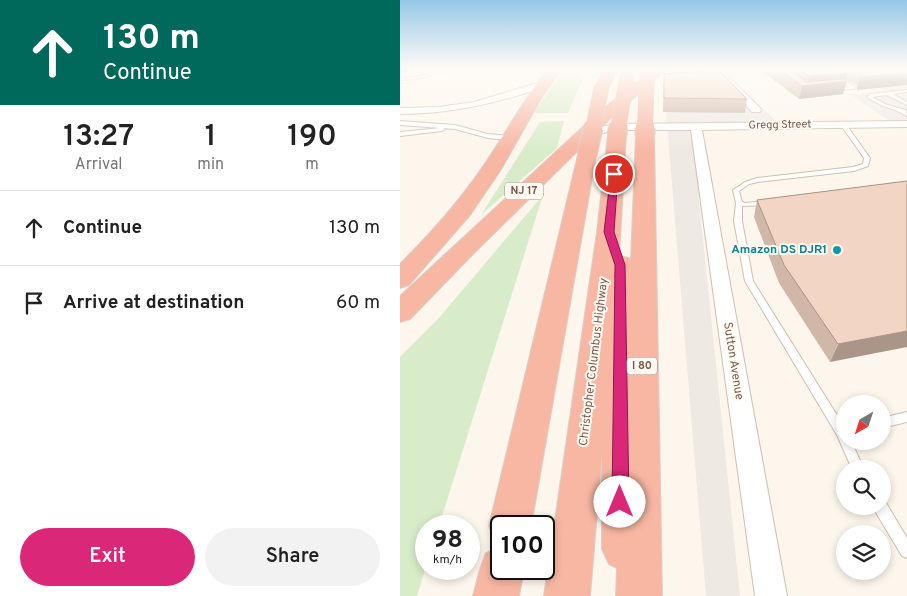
<!DOCTYPE html>
<style>
:root{--surface:#fff;--page:#f2f2f2;--text:#222;--muted:#767676;--line:#e0e0e0;--accent:#db2777}
body{margin:0;font-family:Overpass,sans-serif;background:var(--page);color:var(--text);height:100vh;display:flex;flex-direction:column;font-size:19px;white-space:nowrap}
*{box-sizing:border-box;margin:0}
p{font-size:16px;color:var(--muted)}
.icon{flex:none;width:28px;height:28px;fill:none;stroke:currentColor;stroke-width:2;stroke-linecap:round;stroke-linejoin:round}
.map{position:relative;flex:1;overflow:hidden}
.side{display:flex;flex-direction:column;background:var(--surface);width:400px}
.side>*{flex:none}
.top-card{background:#00695c;color:#fff;overflow:hidden}
.needle{width:32px;rotate:219deg}
.buttons{position:absolute;left:436px;top:395px;display:grid;gap:10px}
.buttons a{display:grid;place-items:center;width:55px;height:55px;border-radius:50%;background:var(--surface);box-shadow:0 2px 8px #0003;font-size:25px}
.speed{position:absolute;left:15px;top:515px;display:flex;gap:10px;font-size:25px;font-weight:700;text-align:center}
.speed>*{display:grid;place-content:center;width:65px;height:65px;border-radius:50%;background:var(--surface);box-shadow:0 2px 8px #0003;line-height:1}
.speed small{font-size:12px;font-weight:400}
.speed .limit{border:2px solid #111;border-radius:8px;background:#fff;color:#111}
.pin{position:absolute;display:grid;place-items:center;width:42px;height:42px;color:#fff;margin:-21px;border:2px solid #fff;border-radius:50%;box-shadow:0 1px 5px #0007}
.me{position:absolute;width:55px;margin:-28px;rotate:0deg;stroke-linejoin:round;filter:drop-shadow(0 0 4px #0008)}
.turn{display:flex;align-items:center;gap:18px;height:105px;padding:0 20px;font-size:22px}
.turn .icon{width:65px;height:65px;stroke-width:2.5}
.turn b{display:block;font-size:35px;line-height:42px}
.eta{display:flex;justify-content:space-evenly;align-items:center;height:85px;text-align:center}
.eta b{font-size:30px;font-weight:600;line-height:35px}
.primary-button{display:flex;gap:10px;margin-top:auto;padding:10px 20px}
.primary-button a{flex:1;height:58px;border-radius:30px;background:var(--accent);color:#fff;font-size:20px;font-weight:600;line-height:58px;text-align:center}
.primary-button a+a{background:var(--page);color:var(--text)}
ul{padding:0;list-style:none}
li{display:flex;align-items:center;gap:15px;height:75px;padding:0 20px;border-top:1px solid var(--line)}
li div{flex:1}
li b{display:block;font-size:19px}
li em{font-style:normal}
main{display:flex;flex:1;min-height:0}
.map>svg:first-child{display:block}
.industrial{fill:#efe9e4}
.green{fill:#d8ecc9}
.lines{fill:none;stroke-linecap:round;stroke-linejoin:round}
.lane-casing{stroke:#d1beb0;stroke-width:2}
.street-casing{stroke:#d1beb0;stroke-width:2}
.highway-casing{stroke:#dad1cd;stroke-width:2}
.lane{fill:#fff;fill-rule:evenodd}
.street{fill:#fff;fill-rule:evenodd}
.highway{fill:#f7b7a3;fill-rule:evenodd}
.highway-bridge-far1-casing{stroke:#dad1cd;stroke-width:16;stroke-linecap:butt}
.highway-bridge-casing{stroke:#dad1cd;stroke-width:21;stroke-linecap:butt}
.highway-bridge-far1{stroke:#f7b7a3;stroke-width:15}
.highway-bridge{stroke:#f7b7a3;stroke-width:19}
.wall{fill:#d1b7a8}
.shaded-wall{fill:#aa9588}
.building{fill:#f3d5c3;stroke:#aa9588}
.route{fill:#db2777;stroke:#8e194d}
.culture-dot{fill:#0f9aa8;stroke:#fffaf3;stroke-width:2}
.labels{text-anchor:middle;dominant-baseline:central;stroke-width:4;stroke-linejoin:round;paint-order:stroke}
.far-street-label{font-size:11px;fill:#7a5c4d;stroke:#fffaf3}
.shield{fill:#fffaf3;stroke:#a28b7f;stroke-width:1}
.shield-label{font-size:11px;font-weight:bold;fill:#7a5c4d}
.culture-label{font-size:12px;font-weight:bold;fill:#0d838f;stroke:#fffaf3;text-anchor:end}
.street-label{font-size:12px;fill:#7a5c4d;stroke:#fffaf3}
</style>
<main>
<section class="side">
<div class="top-card">
<div class="turn"><svg class="icon" aria-label="ahead" viewBox="0 0 24 24"><path d="M12 20V5M6 11l6-6 6 6"/></svg><div><b>130 m</b>Continue</div></div>
</div>
<div class="eta">
<div><b>13:27</b><p>Arrival</p></div>
<div><b>1</b><p>min</p></div>
<div><b>190</b><p>m</p></div>
</div>
<ul>
<li><svg class="icon" aria-label="ahead" viewBox="0 0 24 24"><path d="M12 20V5M6 11l6-6 6 6"/></svg><div><b>Continue</b></div><em>130 m</em></li>
<li><svg class="icon" aria-label="arrive" viewBox="0 0 24 24"><path d="M6 21V4h12l-3 4 3 4H6"/></svg><div><b>Arrive at destination</b></div><em>60 m</em></li>
</ul>
<div class="primary-button"><a>Exit</a><a>Share</a></div>
</section>
<div class="map">
<svg width="507" height="596" viewBox="0 0 507 596">
<rect width="100%" height="100%" fill="#fdf6ec"/>
<g class="industrial">
<polygon points="282,69 322,69 379,124 291,124 340,596 306,596 264,87"/>
<polygon points="449,69 507,69 507,125 494,124 450,94 485,91"/>
</g>
<g class="green">
<polygon points="164,69 187,69 168,113 134,113"/>
<polygon points="164,121 157,148 81,215 140,122"/>
<polygon points="143,195 39,526 26,526 26,566 17,596 0,596 0,357 38,319"/>
</g>
<g class="lines">
<g class="lane-casing">
<g id="lane">
<polygon points="50,69 55,69 16,79 0,80 0,78 16,77"/>
<polygon points="423,69 427,69 456,88 454,89 432,90 432,89 449,87"/>
<path d="M 507,90 L 507,92 L 493,94 L 507,102 L 507,105 L 487,95 L 472,97 L 487,105 L 506,110 L 507,116 C 494,108 480,107 467,97 L 470,94 Z"/>
<polygon points="0,121 55,125 88,134 110,136 113,138 110,140 88,138 55,129 43,128 45,129 42,131 0,136 0,132 41,128 0,125"/>
<polygon points="443,122 445,123 470,158 468,166 454,171 358,182 349,184 339,191 342,202 345,203 368,201 371,203 368,205 342,206 342,221 353,281 445,428 445,441 451,441 464,469 452,469 437,435 345,281 334,221 336,203 333,190 345,182 357,178 453,167 463,164 464,158 440,124"/>
<polygon points="507,412 507,422 482,428 482,418"/>
<polygon points="482,501 485,501 507,538 507,558 502,556 475,511 474,506 482,506"/>
</g>
</g>
<g class="street-casing">
<g id="street">
<polygon points="312,69 321,69 360,108 361,110 360,112 352,112"/>
<path d="M 144,81 L 149,84 L 147,86 C 99,103 52,114 0,114 L 0,108 L 39,107 L 74,102 Z"/>
<polygon points="507,121 507,127 302,130 387,596 355,596 291,130 216,130 203,133 181,143 175,139 196,128 216,124"/>
</g>
</g>
<g class="highway-casing">
<g id="highway">
<path d="M 148,69 L 162,69 L 142,97 L 100,171 L 70,215 L 9,285 L 0,288 L 0,264 C 30,234 58,203 82,168 C 105,135 123,100 148,69 Z"/>
<polygon points="204,69 217,69 208,90 206,93 196,93 194,90"/>
<polygon points="253,69 267,69 211,118 74,253 10,319 0,322 0,296 199,112"/>
<polygon points="217,130 223,131 226,135 219,256 229,258 231,261 236,135 239,131 245,130 251,131 254,135 262,596 216,596 217,568 209,564 202,549 202,452 190,596 144,596 197,232 208,135 211,131"/>
<polygon points="187,149 194,151 196,155 131,526 101,526 101,543 95,541 89,526 178,155 180,151"/>
<polygon points="101,547 101,569 124,569 119,596 73,596 80,569 86,553"/>
</g>
</g>
<use href="#lane" class="lane"/>
<use href="#street" class="street"/>
<use href="#highway" class="highway"/>
<g class="highway-bridge-far1-casing">
<g id="highway-bridge-far1">
<polyline points="193,129 201,90"/>
<polyline points="218,129 227,78"/>
<polyline points="245,129 247,72"/>
</g>
</g>
<g class="highway-bridge-casing">
<g id="highway-bridge">
<polyline points="217,135 218,128"/>
<polyline points="245,135 245,128"/>
<polyline points="187,155 193,128"/>
</g>
</g>
<use href="#highway-bridge-far1" class="highway-bridge-far1"/>
<use href="#highway-bridge" class="highway-bridge"/>
</g>
<g class="wall">
<polygon points="359,69 507,69 457,90 457,86 445,79 443,94 399,99"/>
<polygon points="264,74 347,99 345,113 263,112"/>
<polygon points="507,181 430,362 379,283 354,217 357,200"/>
</g>
<g class="shaded-wall">
<polygon points="0,69 19,69 0,73"/>
<polygon points="447,73 445,82 447,81 443,94 399,99 402,86 407,85 409,76"/>
<polygon points="507,73 507,85 457,90 460,77"/>
<polygon points="507,331 507,347 430,362 438,344"/>
</g>
<g class="building">
<polygon points="378,69 388,69 407,82 443,79 447,81 402,86"/>
<polygon points="398,69 440,69 447,73 409,76"/>
<polygon points="452,69 507,69 507,73 460,77 461,74"/>
<polygon points="319,70 347,99 264,98 264,74"/>
<polygon points="507,181 507,331 438,344 384,265 357,200"/>
</g>
<linearGradient id="sky" x2="0" y2="1"><stop stop-color="#97c7e8"/><stop offset="0.45" stop-color="#fefbf6"/><stop offset="1" stop-color="#fefbf6" stop-opacity="0"/></linearGradient>
<rect width="507" height="152" fill="url(#sky)"/>
<polygon class="route" points="211,172 218,174 214,232 225,265 229,502 226,508 220,510 215,508 212,502 215,265 204,232"/>
<circle class="culture-dot" cx="437" cy="250" r="5"/>
<g class="labels">
<g class="far-street-label">
<text transform="translate(380 125) rotate(-1)">Gregg Street</text>
</g>
<g class="shield">
<rect x="105" y="182.5" width="38" height="17" rx="4"/>
<rect x="227" y="357.5" width="30" height="17" rx="4"/>
</g>
<g class="shield-label">
<text x="124" y="191">NJ 17</text>
<text x="242" y="366">I 80</text>
</g>
<g class="culture-label">
<text x="427" y="250">Amazon DS DJR1</text>
</g>
<g class="street-label">
<text transform="translate(333 361) rotate(81)">Sutton Avenue</text>
<text transform="translate(194 362) rotate(-83)">Christopher Columbus Highway</text>
</g>
</g>
</svg>
<div class="buttons">
<a><svg class="needle" viewBox="-14 -14 28 28"><path d="M0-13l5 13h-10z" fill="#e53935"/><path d="M0 13l5-13h-10z" fill="#767676"/></svg></a>
<a><svg class="icon" aria-label="search" viewBox="0 0 24 24"><circle cx="10" cy="10" r="6"/><path d="M15 15l6 6"/></svg></a>
<a><svg class="icon" aria-label="layers" viewBox="0 0 24 24"><path d="M12 4l9 5-9 5-9-5zM3 14l9 5 9-5"/></svg></a>
</div>
<div class="speed"><div>98<small>km/h</small></div><div class="limit">100</div></div>
<div class="pin" style="left:214px;top:174px;background:#d93025"><svg class="icon" aria-label="arrive" viewBox="0 0 24 24"><path d="M6 21V4h12l-3 4 3 4H6"/></svg></div>
<svg class="me" style="left:220px;top:502px" viewBox="-20 -20 40 40"><circle r="19" fill="#fff"/><path d="M0-13L10 11 0 6-10 11z" fill="#db2777"/></svg>
</div>
</main>
